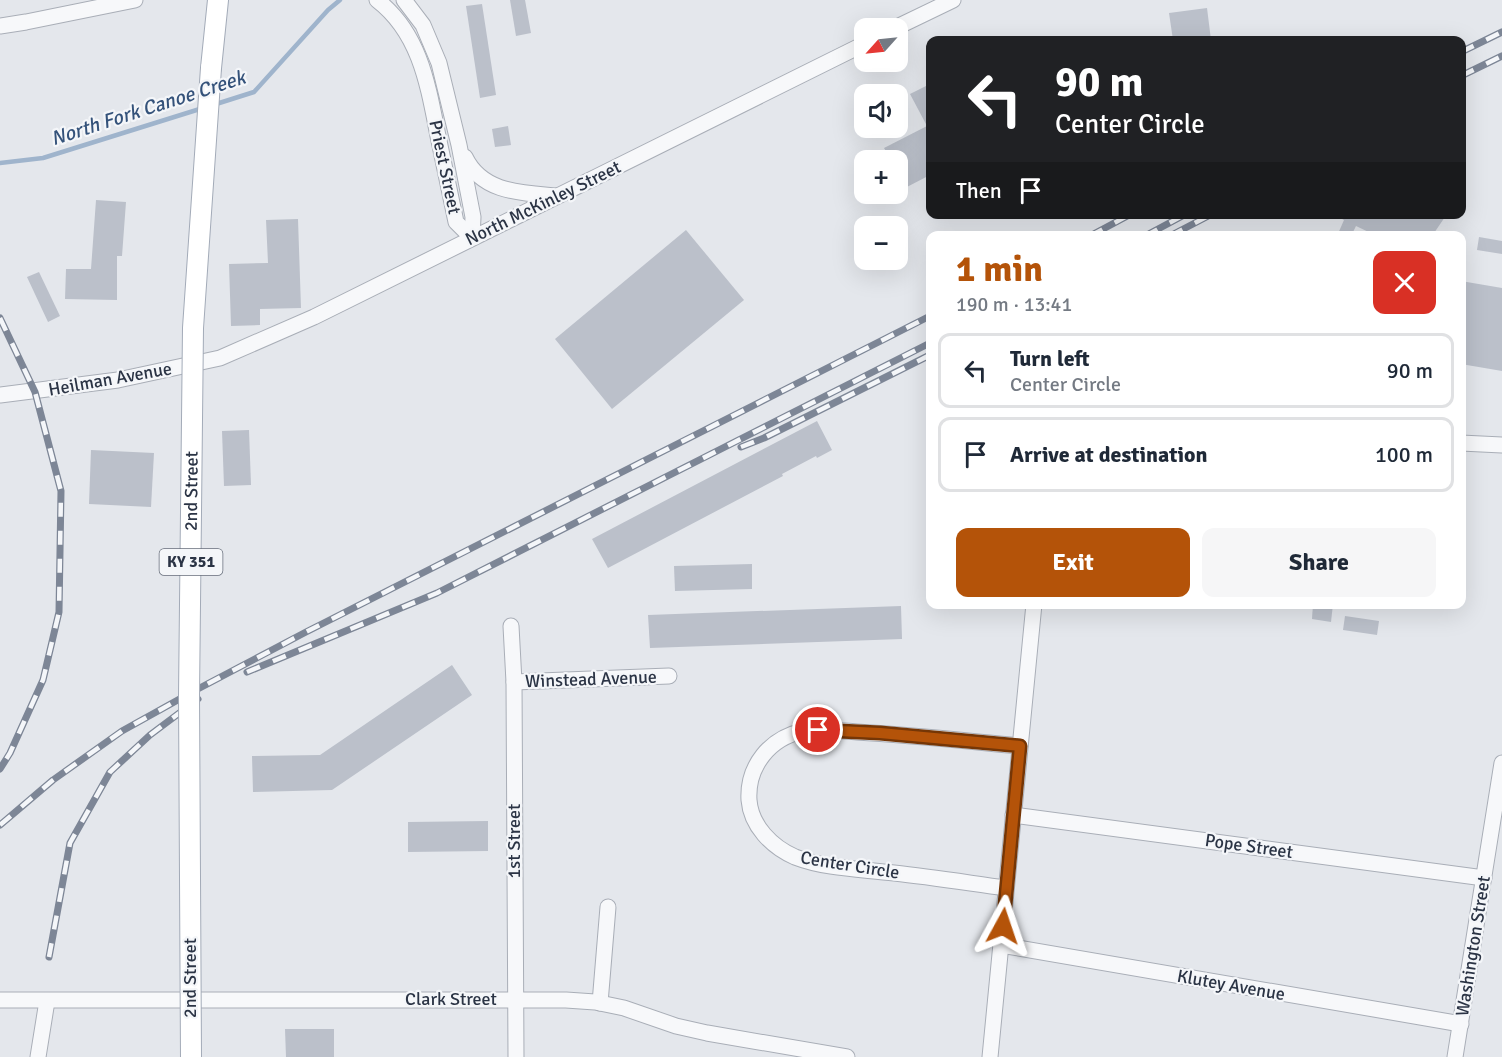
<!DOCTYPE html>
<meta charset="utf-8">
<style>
:root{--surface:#fff;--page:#f6f6f7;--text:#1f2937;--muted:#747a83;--line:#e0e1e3;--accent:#b45309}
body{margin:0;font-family:Signika,sans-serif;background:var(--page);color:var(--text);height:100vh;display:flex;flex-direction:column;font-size:22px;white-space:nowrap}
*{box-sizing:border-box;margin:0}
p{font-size:20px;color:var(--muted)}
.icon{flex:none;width:33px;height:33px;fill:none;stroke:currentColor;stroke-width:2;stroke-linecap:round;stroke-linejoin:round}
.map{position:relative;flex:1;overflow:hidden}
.details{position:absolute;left:926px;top:231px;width:540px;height:378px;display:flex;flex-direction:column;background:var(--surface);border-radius:12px;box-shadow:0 6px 24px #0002}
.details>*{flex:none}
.top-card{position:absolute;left:926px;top:36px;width:540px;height:183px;border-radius:12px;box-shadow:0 6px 24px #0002;background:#202124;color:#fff;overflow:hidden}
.needle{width:39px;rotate:243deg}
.tools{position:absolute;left:854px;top:18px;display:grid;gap:12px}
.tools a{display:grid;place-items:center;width:54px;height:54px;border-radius:12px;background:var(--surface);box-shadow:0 6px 24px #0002;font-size:30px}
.pin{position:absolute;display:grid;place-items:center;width:51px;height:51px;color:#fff;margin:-26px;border:3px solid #fff;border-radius:50%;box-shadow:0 2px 6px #0007}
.me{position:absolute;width:66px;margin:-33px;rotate:5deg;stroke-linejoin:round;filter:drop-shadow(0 0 4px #0008)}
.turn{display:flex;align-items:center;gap:21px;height:126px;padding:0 30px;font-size:27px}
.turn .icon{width:78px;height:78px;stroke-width:2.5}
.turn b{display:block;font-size:42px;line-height:51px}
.then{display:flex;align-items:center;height:57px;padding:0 30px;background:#0003;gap:12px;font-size:22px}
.round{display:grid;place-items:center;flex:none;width:63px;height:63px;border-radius:12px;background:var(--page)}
.head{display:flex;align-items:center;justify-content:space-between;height:102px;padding:0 30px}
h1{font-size:36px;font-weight:800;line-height:45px;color:var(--accent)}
.action{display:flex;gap:12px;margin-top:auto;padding:12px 30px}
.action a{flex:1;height:69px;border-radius:12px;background:var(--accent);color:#fff;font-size:24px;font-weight:800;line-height:69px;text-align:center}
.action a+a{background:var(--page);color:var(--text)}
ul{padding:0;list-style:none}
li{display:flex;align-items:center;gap:18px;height:75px;margin:0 12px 9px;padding:0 18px;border:3px solid var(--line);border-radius:12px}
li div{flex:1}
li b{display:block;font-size:22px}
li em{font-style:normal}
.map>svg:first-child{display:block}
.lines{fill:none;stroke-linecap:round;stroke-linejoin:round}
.stream{stroke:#9fb4cc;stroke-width:4.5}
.building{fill:#bbc0ca}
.minor-casing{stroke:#a9aeb7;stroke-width:17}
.major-casing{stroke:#a3abb8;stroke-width:22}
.minor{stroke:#f7f8fa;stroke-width:15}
.major{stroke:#fff;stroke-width:20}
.rail-casing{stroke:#7d8696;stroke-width:7}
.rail{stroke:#f4f6f9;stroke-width:4.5;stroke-dasharray:14;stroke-linecap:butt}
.major-bridge-casing{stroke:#a3abb8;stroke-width:22;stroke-linecap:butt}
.major-bridge{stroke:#fff;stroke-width:20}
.route-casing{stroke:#753606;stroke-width:15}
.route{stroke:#b45309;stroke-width:10}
.labels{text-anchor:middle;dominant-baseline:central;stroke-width:4.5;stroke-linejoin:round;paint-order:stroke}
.shield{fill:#f4f6f9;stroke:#676e7b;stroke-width:1.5}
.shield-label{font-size:16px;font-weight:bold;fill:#2b3445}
.street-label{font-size:18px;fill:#2b3445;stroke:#f4f6f9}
.water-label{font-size:20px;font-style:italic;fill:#34527a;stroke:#f4f6f9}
</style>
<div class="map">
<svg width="1502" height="1057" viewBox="0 0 1502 1057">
<rect width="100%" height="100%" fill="#e4e7ec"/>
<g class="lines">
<g class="stream">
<polyline points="213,105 254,92 328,10 340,0"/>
<polyline points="0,163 43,158 203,108"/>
</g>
</g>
<g class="building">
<polygon points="510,0 525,0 531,33 516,36"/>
<polygon points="482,4 496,95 480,98 466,6"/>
<polygon points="1207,8 1211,40 1173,40 1169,13"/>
<polygon points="930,84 930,175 905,188 897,173 897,160 891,160 884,148 927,126 910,94"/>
<polygon points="508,126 511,145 495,147 492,129"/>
<polygon points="96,200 126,202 122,256 117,256 117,300 65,299 66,269 91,269"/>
<polygon points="1333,214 1447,214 1432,236 1377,236 1356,226 1351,236 1337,236 1344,220"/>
<polygon points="298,219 301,308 260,309 260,325 231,326 229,264 268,263 266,220"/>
<polygon points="686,230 744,300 612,409 555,339"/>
<polygon points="1479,237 1502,241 1502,254 1477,250"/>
<polygon points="39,272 60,316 48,322 27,277"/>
<polygon points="1461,281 1502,288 1502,371 1461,364"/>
<polygon points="817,421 832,450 817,458 816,456 782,474 783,476 608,568 592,539"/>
<polygon points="249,430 251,485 224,486 222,431"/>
<polygon points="91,450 154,453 151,507 89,504"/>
<polygon points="752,564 752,589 675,591 674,566"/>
<polygon points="1313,604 1333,604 1331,622 1312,619"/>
<polygon points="901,606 902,639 650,648 648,615"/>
<polygon points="1345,616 1379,621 1377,635 1343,630"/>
<polygon points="452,665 472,695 332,790 253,792 252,756 320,755"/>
<polygon points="488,821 488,851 408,852 408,822"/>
<polygon points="285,1029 334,1029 334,1057 286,1057"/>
</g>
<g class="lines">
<g class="minor-casing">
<g id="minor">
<path d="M 377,0 C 420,33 428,85 438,136 C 444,165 450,193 456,222 L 472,238"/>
<polyline points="404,0 423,25 439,63 459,145 473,217 472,238"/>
<polyline points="0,26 26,22 135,0"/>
<polyline points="895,28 953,0"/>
<path d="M 465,157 C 482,193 522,193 556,196"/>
<polyline points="0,395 118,380 220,358 314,317 864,44"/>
<polyline points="1461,443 1502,445"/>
<polyline points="511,626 514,682 516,1057"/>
<polyline points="514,682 669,676"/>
<polyline points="1013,815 1484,878"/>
<path d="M 1006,888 C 969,883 931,877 894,873 C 862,869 826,869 795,857 C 772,847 751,826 749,800 C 747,766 770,738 803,731 C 820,728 840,731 857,732 C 912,735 966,741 1020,746"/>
<polyline points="1001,945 1461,1024"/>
<polyline points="0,1000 566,1000 595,1002 624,1008 676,1026 707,1033 847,1057"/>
<polyline points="600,1003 608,907"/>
<polyline points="38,1057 47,1001"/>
<polyline points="990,1057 1034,604"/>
<polyline points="1455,1057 1502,763"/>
</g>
</g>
<g class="major-casing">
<polyline id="major" points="211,68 218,0"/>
</g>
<use href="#minor" class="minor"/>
<use href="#major" class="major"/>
<g class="rail-casing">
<g id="rail">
<polyline points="1461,52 1502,32"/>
<polyline points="1461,76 1502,56"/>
<polyline points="1090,236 1131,214"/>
<polyline points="1145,236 1186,214"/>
<polyline points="1170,236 1212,214"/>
<polyline points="0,318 35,392 61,491 59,612 43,680 10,753 0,769"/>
<polyline points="741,447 764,438 930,355"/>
<polyline points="247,672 437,593 930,343"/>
<polyline points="0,825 53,780 122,731 194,691 306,632 930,316"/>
<polyline points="49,957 70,843 110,772 150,735 198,699"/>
</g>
</g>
<use href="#rail" class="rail"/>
<g class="major-bridge-casing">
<g id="major-bridge">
<path id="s1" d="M 191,1057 L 189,696 L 193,328 L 211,68"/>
</g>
</g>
<use href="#major-bridge" class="major-bridge"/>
</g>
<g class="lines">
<g class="route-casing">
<polyline id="route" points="818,730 880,733 1020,746 1003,926"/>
</g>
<use href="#route" class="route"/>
</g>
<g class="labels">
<rect class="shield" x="159.5" y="549" width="63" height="26" rx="4.5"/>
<g class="shield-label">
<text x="191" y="562">KY 351</text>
</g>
<g class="street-label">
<text transform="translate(445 167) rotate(78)">Priest Street</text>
<text transform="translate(543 203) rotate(-26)">North McKinley Street</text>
<text transform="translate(110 379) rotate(-10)">Heilman Avenue</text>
<text stroke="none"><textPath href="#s1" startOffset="566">2nd Street</textPath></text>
<text transform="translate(591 679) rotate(-2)">Winstead Avenue</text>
<text transform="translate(514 841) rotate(-90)">1st Street</text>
<text transform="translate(1249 846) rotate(8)">Pope Street</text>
<text transform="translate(850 865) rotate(9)">Center Circle</text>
<text transform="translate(1473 946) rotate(-81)">Washington Street</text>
<text transform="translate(190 978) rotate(-90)">2nd Street</text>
<text transform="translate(1231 985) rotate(10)">Klutey Avenue</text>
<text x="451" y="999">Clark Street</text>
</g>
<g class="water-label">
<text transform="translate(148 108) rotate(-18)">North Fork Canoe Creek</text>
</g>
</g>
</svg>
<div class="tools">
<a><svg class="needle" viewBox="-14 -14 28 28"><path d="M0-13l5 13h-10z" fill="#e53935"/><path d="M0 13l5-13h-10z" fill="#747a83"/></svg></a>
<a><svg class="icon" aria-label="sound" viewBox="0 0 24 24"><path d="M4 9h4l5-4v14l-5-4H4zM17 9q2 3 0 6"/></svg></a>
<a>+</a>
<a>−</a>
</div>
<div class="pin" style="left:818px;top:730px;background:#d93025"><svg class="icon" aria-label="arrive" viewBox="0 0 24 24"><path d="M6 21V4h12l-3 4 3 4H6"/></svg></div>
<svg class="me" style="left:1003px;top:926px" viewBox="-20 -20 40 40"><path d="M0-17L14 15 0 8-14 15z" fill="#b45309" stroke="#fff" stroke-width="4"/></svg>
<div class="top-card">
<div class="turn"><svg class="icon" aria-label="left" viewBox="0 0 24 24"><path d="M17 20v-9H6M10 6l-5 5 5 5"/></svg><div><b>90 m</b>Center Circle</div></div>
<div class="then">Then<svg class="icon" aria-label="arrive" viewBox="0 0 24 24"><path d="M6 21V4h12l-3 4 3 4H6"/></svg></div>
</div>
<section class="details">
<div class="head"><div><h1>1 min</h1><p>190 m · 13:41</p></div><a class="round" style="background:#d93025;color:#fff"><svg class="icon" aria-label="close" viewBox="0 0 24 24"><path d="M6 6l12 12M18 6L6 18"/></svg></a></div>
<ul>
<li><svg class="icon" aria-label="left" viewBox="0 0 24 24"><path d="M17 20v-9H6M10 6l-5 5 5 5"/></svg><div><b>Turn left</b><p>Center Circle</p></div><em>90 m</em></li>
<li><svg class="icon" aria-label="arrive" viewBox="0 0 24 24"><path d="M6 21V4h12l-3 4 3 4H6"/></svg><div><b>Arrive at destination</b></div><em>100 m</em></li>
</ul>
<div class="action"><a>Exit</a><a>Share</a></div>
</section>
</div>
